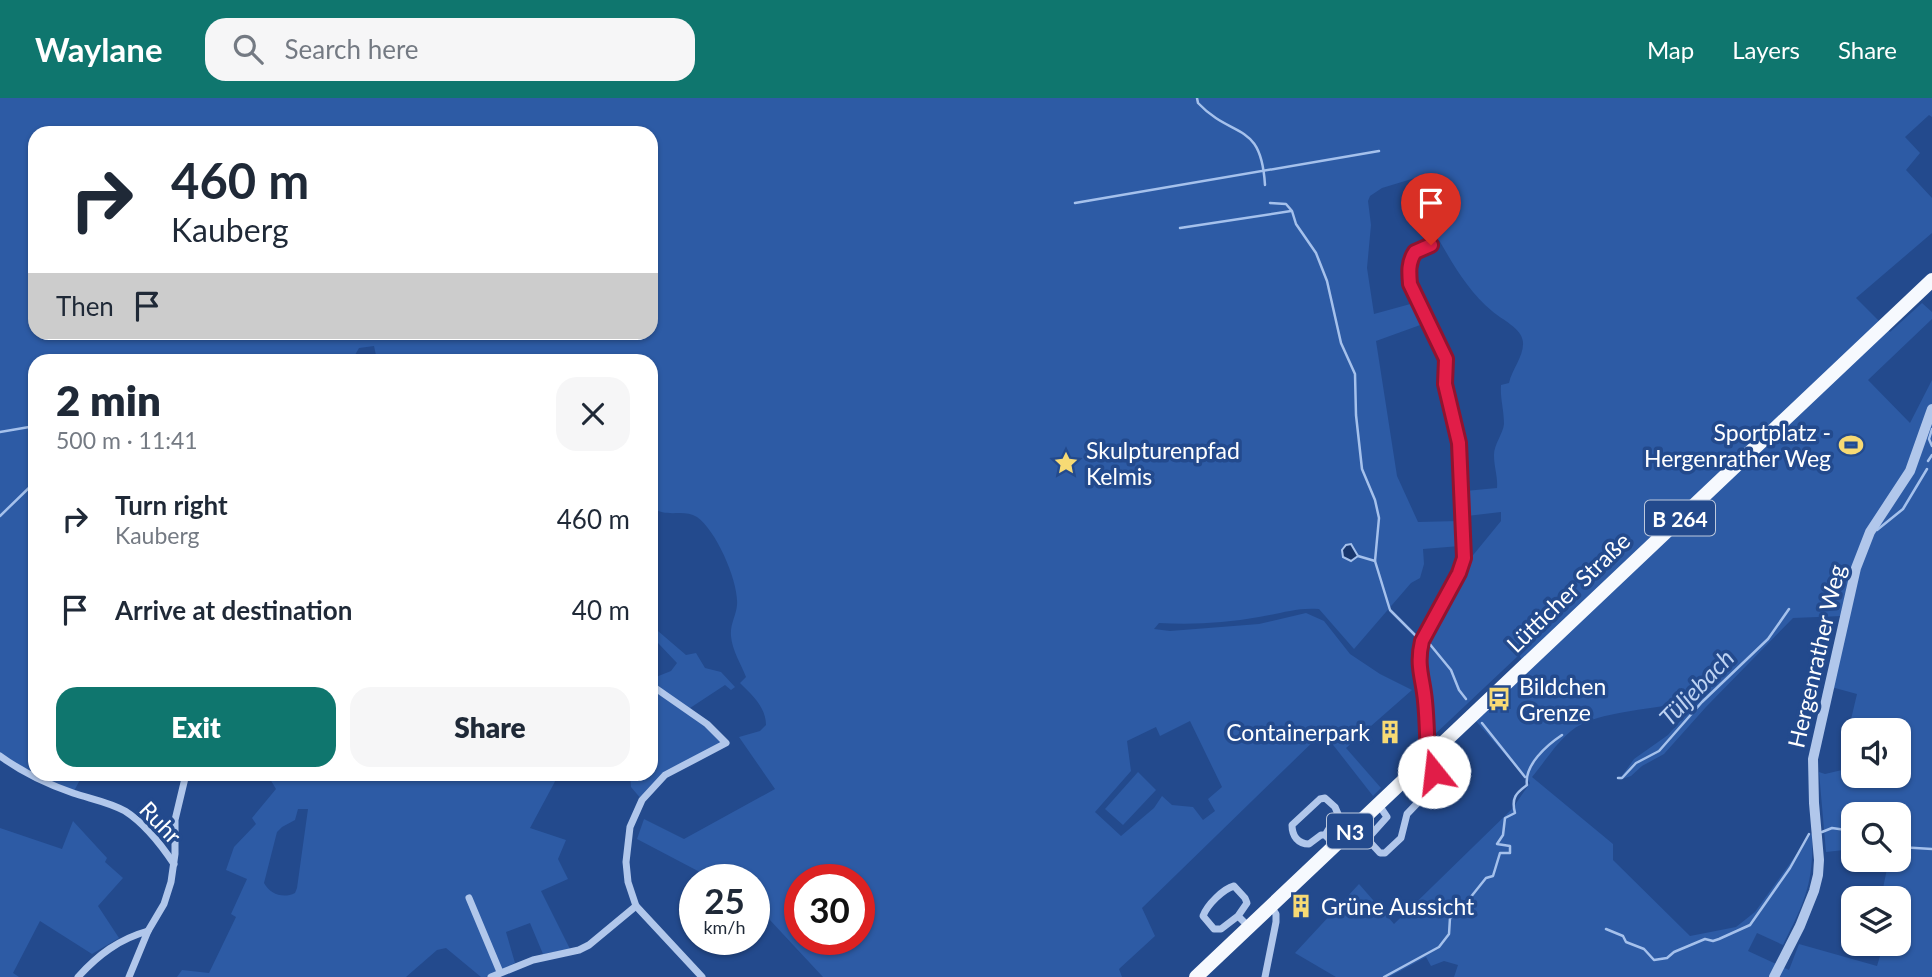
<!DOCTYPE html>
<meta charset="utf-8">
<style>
:root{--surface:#fff;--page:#f6f6f7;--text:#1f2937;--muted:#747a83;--accent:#0f766e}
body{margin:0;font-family:Lato,sans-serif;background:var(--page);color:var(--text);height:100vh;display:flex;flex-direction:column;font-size:26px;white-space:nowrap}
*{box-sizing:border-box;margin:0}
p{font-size:23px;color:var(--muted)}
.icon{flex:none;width:38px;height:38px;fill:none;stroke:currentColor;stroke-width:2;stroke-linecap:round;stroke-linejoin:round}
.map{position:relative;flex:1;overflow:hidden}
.panel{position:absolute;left:28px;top:256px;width:630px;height:427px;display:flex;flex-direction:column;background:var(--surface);border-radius:21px;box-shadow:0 2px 5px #0004}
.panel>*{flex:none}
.hud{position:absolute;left:28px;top:28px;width:630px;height:214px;border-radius:21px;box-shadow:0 2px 5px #0004;background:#fff;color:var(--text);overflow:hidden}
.fabs{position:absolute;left:1841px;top:620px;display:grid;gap:14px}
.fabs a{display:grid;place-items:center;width:70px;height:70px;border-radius:14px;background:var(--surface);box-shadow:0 2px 5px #0004;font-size:35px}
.speed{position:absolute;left:679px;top:766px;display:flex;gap:14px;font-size:35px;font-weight:700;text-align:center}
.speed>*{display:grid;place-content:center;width:91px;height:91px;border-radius:50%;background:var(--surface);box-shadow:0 2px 5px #0004;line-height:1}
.speed small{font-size:18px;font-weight:400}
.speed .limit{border:10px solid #d22;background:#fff;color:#111}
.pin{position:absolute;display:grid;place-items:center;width:60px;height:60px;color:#fff;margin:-72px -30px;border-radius:50% 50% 50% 0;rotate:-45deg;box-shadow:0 0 7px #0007}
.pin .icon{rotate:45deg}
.me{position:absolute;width:77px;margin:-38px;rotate:344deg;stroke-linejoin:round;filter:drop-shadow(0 0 5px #0008)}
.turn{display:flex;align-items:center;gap:24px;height:147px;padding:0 28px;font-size:32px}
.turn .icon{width:91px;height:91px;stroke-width:2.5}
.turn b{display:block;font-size:49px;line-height:60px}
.then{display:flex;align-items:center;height:66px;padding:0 28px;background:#0003;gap:14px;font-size:26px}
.round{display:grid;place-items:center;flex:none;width:74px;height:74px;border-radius:21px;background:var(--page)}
.summary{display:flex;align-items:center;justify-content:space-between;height:119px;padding:0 28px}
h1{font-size:42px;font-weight:800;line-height:52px}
.button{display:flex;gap:14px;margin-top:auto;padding:14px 28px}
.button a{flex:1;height:80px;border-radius:21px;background:var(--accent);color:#fff;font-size:28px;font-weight:800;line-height:80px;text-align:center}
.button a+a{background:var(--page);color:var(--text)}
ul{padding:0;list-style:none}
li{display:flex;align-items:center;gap:21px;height:91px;padding:0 28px}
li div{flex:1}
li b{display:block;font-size:26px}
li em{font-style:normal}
header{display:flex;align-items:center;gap:42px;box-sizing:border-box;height:98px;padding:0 35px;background:var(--accent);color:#fff}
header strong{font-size:33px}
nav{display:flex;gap:38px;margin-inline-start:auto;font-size:24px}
.search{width:490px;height:63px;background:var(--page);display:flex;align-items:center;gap:18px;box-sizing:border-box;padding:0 24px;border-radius:21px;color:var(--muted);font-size:26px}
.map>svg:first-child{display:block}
.green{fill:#2d5ba5;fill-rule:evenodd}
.water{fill:#18366c;stroke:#a5c1ec;stroke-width:2}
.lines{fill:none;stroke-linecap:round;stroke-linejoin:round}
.stream{stroke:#a5c1ec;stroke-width:2.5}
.minor{stroke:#b1c7eb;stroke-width:7}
.tertiary{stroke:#b1c7eb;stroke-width:10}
.primary{stroke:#f6f9fe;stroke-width:14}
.route-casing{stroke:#92132f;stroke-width:18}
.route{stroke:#e11d48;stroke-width:12}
.labels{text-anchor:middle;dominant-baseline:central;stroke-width:7;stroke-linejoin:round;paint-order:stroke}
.shield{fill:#234a8d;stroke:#bdc9dd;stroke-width:2}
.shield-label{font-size:21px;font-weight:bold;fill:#fff}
.poi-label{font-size:23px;fill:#fff;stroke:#234a8d;text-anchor:start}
.street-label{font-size:23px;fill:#fff;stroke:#234a8d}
.water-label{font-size:24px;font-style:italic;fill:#bdd2f2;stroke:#234a8d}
</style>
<header>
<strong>Waylane</strong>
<div class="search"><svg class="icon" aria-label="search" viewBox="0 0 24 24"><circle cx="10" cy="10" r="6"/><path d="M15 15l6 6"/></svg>Search here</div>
<nav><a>Map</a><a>Layers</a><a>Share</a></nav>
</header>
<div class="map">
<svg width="1932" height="879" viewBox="0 0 1932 879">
<rect width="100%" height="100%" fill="#234a8d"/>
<g class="green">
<path d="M 0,0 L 1932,0 L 1932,19 L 1929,17 L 1905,39 L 1920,55 L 1906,72 L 1932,100 L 1932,135 L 1856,200 L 1890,234 L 1922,205 L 1932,214 L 1932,221 L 1868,282 L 1910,325 L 1932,282 L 1932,879 L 1454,879 L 1458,867 L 1444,863 L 1431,868 L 1426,859 L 1389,879 L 1336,879 L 1295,855 L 1359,786 L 1394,826 L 1512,711 L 1530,685 L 1475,622 L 1529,573 L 1519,557 L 1432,639 L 1421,565 L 1425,543 L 1465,467 L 1501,423 L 1501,414 L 1467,418 L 1465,393 L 1497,390 C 1498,379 1494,369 1494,357 C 1494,346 1503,336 1504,326 C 1504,312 1500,300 1501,287 L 1509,285 C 1512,271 1524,258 1523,244 C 1522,230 1502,222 1492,213 C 1469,194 1454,168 1439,142 L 1432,144 L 1415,80 L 1382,90 L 1370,98 L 1368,103 L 1371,127 L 1367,170 L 1374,216 L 1414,205 L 1423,226 L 1376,243 L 1397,378 L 1418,424 L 1459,423 L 1460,448 L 1423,451 L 1424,466 L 1420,480 L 1411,485 L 1354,551 L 1319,511 C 1297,509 1279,516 1259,519 C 1226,525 1192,527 1159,525 L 1154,531 L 1170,533 L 1259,526 L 1306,515 L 1324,523 L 1350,556 L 1380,576 L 1412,592 L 1346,650 L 1381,690 L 1373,698 L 1323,634 L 1142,810 L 1155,838 L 1119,871 L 1122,879 L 823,879 L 754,805 L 754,782 L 715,782 L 637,741 L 644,721 L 684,741 L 775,691 L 739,639 L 760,633 L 766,627 C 766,609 752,597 740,585 L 746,579 C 741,566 732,552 731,538 C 730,526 736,518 737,507 C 739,484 716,432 697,419 C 683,410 667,421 651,409 L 651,262 L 377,262 L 374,248 L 359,250 L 355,257 L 355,262 L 35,262 L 35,676 L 83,676 L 73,695 L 0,658 ZM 35,35 L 651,35 L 651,234 L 35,234 ZM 1842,518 L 1822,598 L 1835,590 L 1857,596 L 1848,634 L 1853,636 L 1842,672 L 1825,676 L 1819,674 L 1826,754 L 1853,751 L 1853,716 L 1899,716 L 1899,761 L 1889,761 L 1881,800 L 1899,800 L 1899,845 L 1884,845 L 1877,868 L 1799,846 L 1789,872 L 1748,853 L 1757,835 L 1783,847 C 1805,803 1814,785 1812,735 L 1755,814 L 1736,829 L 1690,838 L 1613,762 L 1613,746 L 1532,679 C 1544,665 1556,645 1571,633 C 1596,612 1661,611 1693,603 L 1695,606 L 1668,637 L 1634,661 L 1619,682 L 1631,678 L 1642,668 L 1664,656 L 1706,609 L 1793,520 ZM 1190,623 L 1222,689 L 1208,701 L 1215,713 L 1203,722 L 1193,709 L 1172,707 L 1162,698 L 1154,710 L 1121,738 L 1095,714 L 1131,673 L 1127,643 L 1156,629 L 1160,638 ZM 1853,632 L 1899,632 L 1899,677 L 1853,677 ZM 800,782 L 859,782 L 859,842 L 800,842 Z"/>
<polygon points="651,527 686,557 696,555 705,570 721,574 735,589 731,592 725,587 687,612 726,645 665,677 642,702 631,689 630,676 651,676 651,581 671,573 677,565 658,545 651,546"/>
<polygon points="1138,674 1156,692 1123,727 1105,711"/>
<path d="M 267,676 L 559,676 L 530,730 L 566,742 L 558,761 L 568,781 L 541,793 L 570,851 L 543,856 L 530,825 L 506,834 L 515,865 L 486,879 L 481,879 L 446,850 L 437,852 L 406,879 L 177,879 L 182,872 L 209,875 L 236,819 L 231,816 L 247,781 L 226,772 L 234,749 L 256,726 L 252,720 L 276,691 ZM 298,711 L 308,711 L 297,790 L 295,795 C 283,801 270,796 264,785 L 277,734 L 282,729 L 295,722 Z"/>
<polygon points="73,723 107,760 105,764 123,780 98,808 119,840 92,856 40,823 13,875 19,879 0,879 0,730 62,751"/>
</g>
<polygon class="water" points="1351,446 1358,458 1351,463 1343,459 1342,452 1346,447"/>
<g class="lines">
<g class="stream">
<path d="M 1197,0 L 1198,5 C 1233,42 1261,22 1265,87"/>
<polyline points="1075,105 1379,53"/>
<polyline points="1270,105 1286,106 1292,113 1296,126 1316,155 1327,183 1341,245 1355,276 1356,317 1362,371 1375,402 1379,420 1375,463 1390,512 1416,538"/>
<polyline points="1180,130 1291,113"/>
<polyline points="1932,331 1929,341 1932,348"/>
<polyline points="0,334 35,328"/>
<polyline points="1928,363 1932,357"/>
<polyline points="0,418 35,384"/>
<polyline points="1877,432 1903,411 1927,371"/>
<polyline points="1358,458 1375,463"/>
<polyline points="1428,544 1451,572 1459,592 1466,601"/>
<polyline points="1482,625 1525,679"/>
<polyline points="1618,680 1622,680 1636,665 1659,653 1702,604 1768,541 1789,511"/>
<polyline points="1822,734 1832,730 1853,733"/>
<polyline points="1899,749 1932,751"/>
<polyline points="1606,831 1623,838 1626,844 1644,851 1654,862 1667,860 1674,854 1705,841 1713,843 1719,841 1750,827 1790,770 1809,736"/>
<path d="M 1384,879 L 1439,849 L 1449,836 L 1450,820 L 1462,810 L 1486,780 L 1493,778 L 1500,755 L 1510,755 L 1510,748 L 1497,746 L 1503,737 L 1505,720 L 1515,715 C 1511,700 1516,695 1527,687 C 1524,667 1547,647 1562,637"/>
</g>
<g class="minor">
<polyline points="651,587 707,626 726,645 665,677 642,702 630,729 626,764 628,784 636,808 702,879"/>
<path d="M 0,658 C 22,674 47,686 73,695 C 91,701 109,704 125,713 C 144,725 162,748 174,766"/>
<path d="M 1428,658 C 1427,640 1427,621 1425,603 C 1423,580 1416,568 1422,543 L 1459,475 L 1464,459 L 1459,345 L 1445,286 L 1446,261 L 1410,186 C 1407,164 1409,155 1431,147"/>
<polyline points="1379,707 1387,719 1370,738 1369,743 1380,755 1385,755 1401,740 1407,716 1427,695 1452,691 1468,673 1461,661 1456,659 1434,674 1427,674 1420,667"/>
<path d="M 1325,737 L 1338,716 L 1335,709 L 1325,700 L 1320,701 L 1292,727 C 1292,738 1298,746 1309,746 L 1321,737 L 1325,737 L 1335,747"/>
<polyline points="469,800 500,874"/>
<path d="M 1238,818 L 1221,831 L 1214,831 L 1203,818 C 1207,807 1223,791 1234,788 L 1245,800 L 1247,805 L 1238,818 L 1249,829"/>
<path d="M 78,879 C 98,857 119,841 148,833"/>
<polyline points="129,879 148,833 164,806 171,784 175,756 175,722 186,676"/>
<polyline points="491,879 533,862 579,852 589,847 636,808"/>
<polyline points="1265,879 1276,824 1276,816 1271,808"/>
</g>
<polyline class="tertiary" points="1774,879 1800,828 1814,793 1818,777 1819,762 1814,705 1813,661 1856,470 1870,434 1910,373 1932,311"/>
<polyline class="primary" points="1196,879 1932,182"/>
</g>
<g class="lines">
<g class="route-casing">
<path id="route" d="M 1431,147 L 1415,154 C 1408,164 1409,175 1410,186 L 1446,261 L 1445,286 L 1459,345 L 1464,460 L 1459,475 L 1422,543 C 1416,568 1423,580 1425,603 C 1427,622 1427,641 1428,659 L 1420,667 L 1427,674 L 1434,674"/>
</g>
<use href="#route" class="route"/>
</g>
<defs>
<g id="stadium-bare" transform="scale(1.89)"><path d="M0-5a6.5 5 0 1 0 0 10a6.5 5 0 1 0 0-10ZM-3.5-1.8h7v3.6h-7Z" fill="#f7da74" stroke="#234a8d" stroke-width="2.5" paint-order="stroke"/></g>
<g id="sight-bare" transform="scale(1.89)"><path d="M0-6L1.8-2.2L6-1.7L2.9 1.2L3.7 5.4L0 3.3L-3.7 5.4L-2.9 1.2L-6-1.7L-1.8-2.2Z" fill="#f7da74" stroke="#234a8d" stroke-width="2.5" paint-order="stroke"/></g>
<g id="bus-bare" transform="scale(1.89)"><path d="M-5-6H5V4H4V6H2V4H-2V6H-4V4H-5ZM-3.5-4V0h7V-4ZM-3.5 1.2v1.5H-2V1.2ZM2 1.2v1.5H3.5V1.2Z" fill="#f7da74" stroke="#234a8d" stroke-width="2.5" paint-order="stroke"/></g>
<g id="building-bare" transform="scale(1.89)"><path d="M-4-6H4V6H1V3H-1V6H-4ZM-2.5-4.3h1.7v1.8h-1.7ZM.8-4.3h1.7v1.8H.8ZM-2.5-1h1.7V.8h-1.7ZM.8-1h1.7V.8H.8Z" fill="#f7da74" stroke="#234a8d" stroke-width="2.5" paint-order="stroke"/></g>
</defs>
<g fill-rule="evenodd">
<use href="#stadium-bare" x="1851" y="347"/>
<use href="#sight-bare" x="1066" y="365"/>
<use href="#bus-bare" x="1499" y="601"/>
<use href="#building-bare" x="1390" y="634"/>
<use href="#building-bare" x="1301" y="808"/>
</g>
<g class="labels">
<g class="shield">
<rect x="1645" y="402.5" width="70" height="35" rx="5"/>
<rect x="1327" y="715.5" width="46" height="35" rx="5"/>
</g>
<g class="shield-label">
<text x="1680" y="420">B 264</text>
<text x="1350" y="733">N3</text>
</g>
<g class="poi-label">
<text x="1831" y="334" text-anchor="end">Sportplatz -<tspan x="1831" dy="26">Hergenrather Weg</tspan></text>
<text x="1086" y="352">Skulpturenpfad<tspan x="1086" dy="26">Kelmis</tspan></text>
<text x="1519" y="588">Bildchen<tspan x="1519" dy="26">Grenze</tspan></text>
<text x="1370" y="634" text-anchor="end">Containerpark</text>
<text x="1321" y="808">Grüne Aussicht</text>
</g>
<g class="street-label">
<text transform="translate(1568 494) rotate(-44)">Lütticher Straße</text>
<text transform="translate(1816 558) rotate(-77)">Hergenrather Weg</text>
<text transform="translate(161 724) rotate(46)">Ruhr</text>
</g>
<g class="water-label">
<text transform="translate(1696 589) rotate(-46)">Tüljebach</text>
</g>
</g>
</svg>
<div class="fabs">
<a><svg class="icon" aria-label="sound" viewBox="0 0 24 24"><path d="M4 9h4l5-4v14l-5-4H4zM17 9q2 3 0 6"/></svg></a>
<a><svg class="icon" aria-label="search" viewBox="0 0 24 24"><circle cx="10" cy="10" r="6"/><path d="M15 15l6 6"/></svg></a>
<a><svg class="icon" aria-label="layers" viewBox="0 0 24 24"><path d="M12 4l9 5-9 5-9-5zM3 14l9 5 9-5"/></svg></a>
</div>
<div class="speed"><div>25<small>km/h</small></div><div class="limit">30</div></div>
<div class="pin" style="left:1431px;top:147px;background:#d93025"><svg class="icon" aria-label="arrive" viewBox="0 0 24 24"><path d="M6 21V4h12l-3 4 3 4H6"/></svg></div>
<svg class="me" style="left:1434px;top:674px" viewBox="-20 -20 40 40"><circle r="19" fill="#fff"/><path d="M0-13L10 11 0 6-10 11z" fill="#e11d48"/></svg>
<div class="hud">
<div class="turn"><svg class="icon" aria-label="right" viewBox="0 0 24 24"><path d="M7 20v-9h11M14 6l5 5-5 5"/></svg><div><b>460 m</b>Kauberg</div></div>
<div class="then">Then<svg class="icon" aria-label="arrive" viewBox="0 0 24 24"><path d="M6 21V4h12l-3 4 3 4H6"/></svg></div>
</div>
<section class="panel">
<div class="summary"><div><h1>2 min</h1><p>500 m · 11:41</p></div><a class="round"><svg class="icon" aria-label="close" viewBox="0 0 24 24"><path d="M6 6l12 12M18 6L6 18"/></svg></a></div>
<ul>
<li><svg class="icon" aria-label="right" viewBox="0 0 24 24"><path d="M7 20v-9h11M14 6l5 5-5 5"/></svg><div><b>Turn right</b><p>Kauberg</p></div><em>460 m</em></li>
<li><svg class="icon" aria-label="arrive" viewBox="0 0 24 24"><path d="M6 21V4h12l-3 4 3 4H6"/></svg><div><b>Arrive at destination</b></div><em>40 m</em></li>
</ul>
<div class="button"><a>Exit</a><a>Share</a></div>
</section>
</div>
